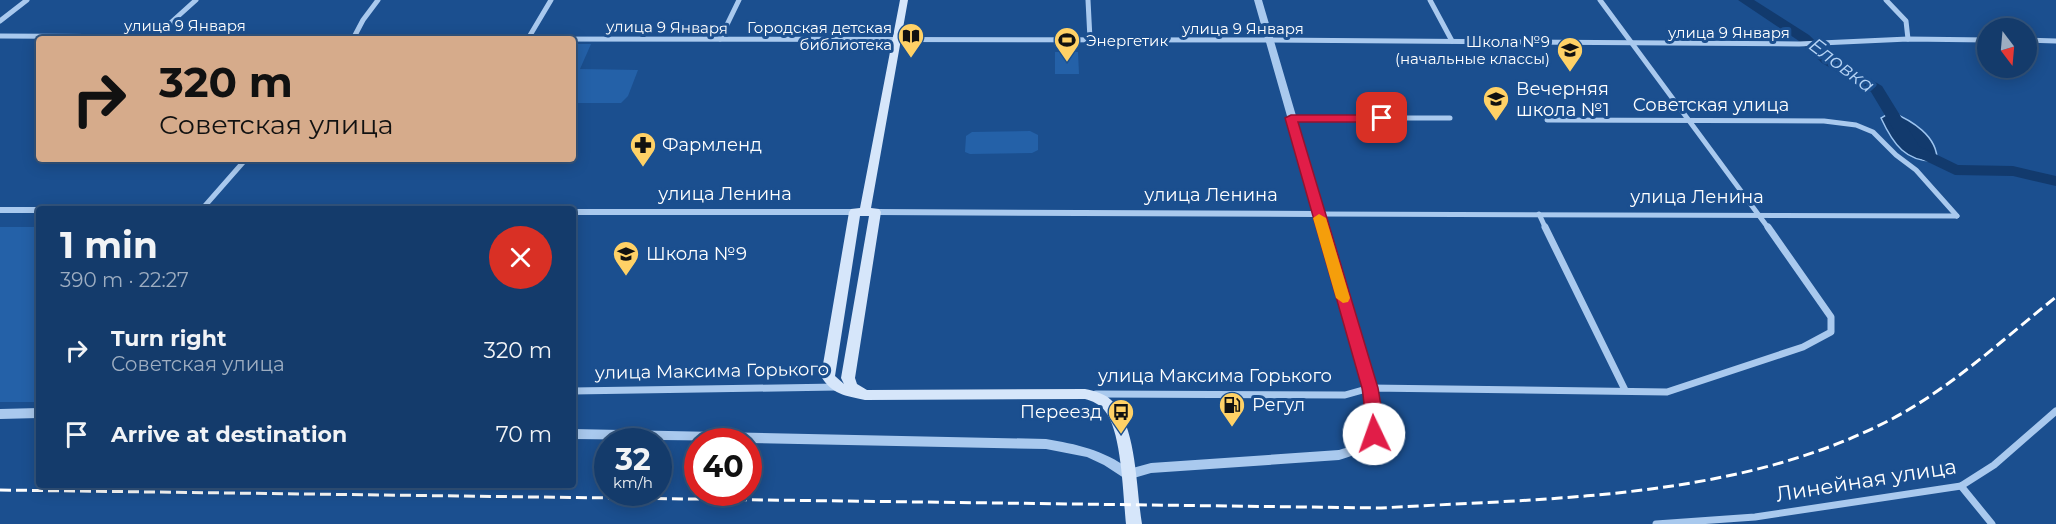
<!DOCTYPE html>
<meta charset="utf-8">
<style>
:root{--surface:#143b6b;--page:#214673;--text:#f1f3f6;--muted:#9dadc1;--line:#33557e}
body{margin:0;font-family:Montserrat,sans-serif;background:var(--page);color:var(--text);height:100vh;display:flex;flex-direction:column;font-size:22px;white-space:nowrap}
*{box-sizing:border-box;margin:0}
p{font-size:20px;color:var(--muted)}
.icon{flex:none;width:33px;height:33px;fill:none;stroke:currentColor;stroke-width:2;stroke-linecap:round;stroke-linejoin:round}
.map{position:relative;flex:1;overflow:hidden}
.details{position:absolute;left:36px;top:206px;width:540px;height:282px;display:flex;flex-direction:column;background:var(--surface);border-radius:6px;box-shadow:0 3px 15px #0003,0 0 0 2px var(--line)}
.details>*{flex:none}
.guide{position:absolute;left:36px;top:36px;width:540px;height:126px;border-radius:6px;box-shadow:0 3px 15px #0003,0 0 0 2px var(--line);background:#d6ab8b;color:#111;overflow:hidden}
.needle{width:39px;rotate:164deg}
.tools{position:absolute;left:1977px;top:18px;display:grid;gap:12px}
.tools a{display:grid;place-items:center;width:60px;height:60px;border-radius:50%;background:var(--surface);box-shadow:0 3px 15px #0003,0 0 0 2px var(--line);font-size:30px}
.speed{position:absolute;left:594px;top:428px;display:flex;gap:12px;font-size:30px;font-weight:700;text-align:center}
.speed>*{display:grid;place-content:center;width:78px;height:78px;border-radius:50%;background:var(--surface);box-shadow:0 3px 15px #0003,0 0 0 2px var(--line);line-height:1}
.speed small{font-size:15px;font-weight:400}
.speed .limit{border:9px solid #d22;background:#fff;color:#111}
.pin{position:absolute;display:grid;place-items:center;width:51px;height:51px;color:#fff;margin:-26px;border-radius:12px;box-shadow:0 3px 9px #0006}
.me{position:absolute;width:66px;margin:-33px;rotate:357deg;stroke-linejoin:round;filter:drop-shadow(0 0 4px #0008)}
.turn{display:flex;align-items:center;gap:21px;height:126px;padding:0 24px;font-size:27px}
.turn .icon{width:78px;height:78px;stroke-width:2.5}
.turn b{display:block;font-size:42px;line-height:51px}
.round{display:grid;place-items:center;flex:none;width:63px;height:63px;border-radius:32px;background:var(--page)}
.summary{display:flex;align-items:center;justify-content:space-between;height:102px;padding:0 24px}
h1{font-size:36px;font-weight:700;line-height:45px}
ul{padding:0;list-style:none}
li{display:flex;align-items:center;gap:18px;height:84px;padding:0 24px}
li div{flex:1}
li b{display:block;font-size:22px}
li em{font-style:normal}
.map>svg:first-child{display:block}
.green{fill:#2461a8}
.water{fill:#123a6d;stroke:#9cc4f0;stroke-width:1.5}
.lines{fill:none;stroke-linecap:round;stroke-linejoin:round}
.river{fill:#123a6d;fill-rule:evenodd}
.minor-far1{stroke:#a9c9ee;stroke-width:5}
.minor{stroke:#a9c9ee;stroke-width:7}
.tertiary{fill:#a9c9ee;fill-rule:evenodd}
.secondary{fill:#d6e6fa;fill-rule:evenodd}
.rail{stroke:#fff;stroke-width:3;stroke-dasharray:11 5;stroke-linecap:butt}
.route{fill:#e11d48;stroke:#92132f;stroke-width:1.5}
.slow{fill:#f59e0b}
.labels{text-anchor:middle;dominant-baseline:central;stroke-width:6;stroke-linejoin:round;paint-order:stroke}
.far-street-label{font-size:15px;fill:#fff;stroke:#1b4f8f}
.far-poi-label{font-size:15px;fill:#fff;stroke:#1b4f8f;text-anchor:end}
.poi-label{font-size:18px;fill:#fff;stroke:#1b4f8f;text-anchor:start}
.street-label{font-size:18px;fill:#fff;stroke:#1b4f8f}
.water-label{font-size:20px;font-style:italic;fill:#b5d3f5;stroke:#1b4f8f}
.near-street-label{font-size:21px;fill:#fff;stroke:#1b4f8f}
</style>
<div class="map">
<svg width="2056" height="524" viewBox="0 0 2056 524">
<rect width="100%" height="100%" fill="#1b4f8f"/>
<g class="green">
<polygon points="573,44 591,44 580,69 638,70 628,96 621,103 573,103"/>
<polygon points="1055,52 1078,52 1079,74 1055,74"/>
<polygon points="1030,131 1038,135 1038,150 1032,153 970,154 965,152 966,136 972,132"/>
<rect x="0" y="227" width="39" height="175"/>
</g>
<path class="water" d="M 1891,112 C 1911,120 1938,136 1937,161 C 1906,163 1893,144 1881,118 Z"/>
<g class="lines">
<polygon class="river" points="1738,0 1754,0 1809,35 1832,57 1882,86 1919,146 1958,165 2013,166 2056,176 2056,186 2013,176 1955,175 1907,152 1871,92 1822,63 1799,41"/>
<g class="minor-far1">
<polyline points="1088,0 1090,39"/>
<polyline points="1430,0 1452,41"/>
<polyline points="1600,0 1769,229"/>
<polyline points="1886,0 1906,21 1908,39"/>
<polyline points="0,21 27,0"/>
<polyline points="0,36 478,39"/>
<polyline points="156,36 196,0"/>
<polyline points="529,37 551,0"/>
<polyline points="353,39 363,20 378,0"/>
<polyline points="498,39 1261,40 1799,44 1908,39 1988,40"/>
<polyline points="720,39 739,0"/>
<polyline points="2026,40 2056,41"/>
<polyline points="1291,118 1450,118"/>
<polyline points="1547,120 1824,121 1856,125 1873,132 1896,155 1916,170 1957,216"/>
<polyline points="203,208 246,159"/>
<polyline points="1318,214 1957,216"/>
<polyline points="1539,214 1546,229"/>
</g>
<g class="minor">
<polyline points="1545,227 1625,390"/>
<polyline points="573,391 837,387"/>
<polyline points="1096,394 1345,395 1370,388 1667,392 1803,347 1831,332 1831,317 1768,227"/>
<polyline points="1961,486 1992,524"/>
<polyline points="1656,524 1755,517 1961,486 1994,465 2056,411"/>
</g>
<g class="tertiary">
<path d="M 1254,0 L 1262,0 L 1376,388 C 1383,431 1385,447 1339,460 L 1151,473 L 1127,480 L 1104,465 L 1087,457 L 1046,449 L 748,443 L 748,441 L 573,439 L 573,429 L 1046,439 C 1076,444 1104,450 1129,469 L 1151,463 L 1339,450 C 1349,447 1361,444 1366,434 C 1378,412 1325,251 1316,217 L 875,215 L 870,212 L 875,209 L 1314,211 Z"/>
<polygon points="0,207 39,207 43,208 39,208 39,213 0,213"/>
<polygon points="573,209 855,209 860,212 855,215 573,215"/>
<polygon points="39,408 39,418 0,419 0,409"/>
</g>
<path class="secondary" d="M 900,0 L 908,0 L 871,208 L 879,209 L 881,212 L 855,378 L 857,384 L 867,390 L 1085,389 C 1095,391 1107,394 1114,403 C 1137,430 1136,489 1142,524 L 1126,524 C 1123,496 1122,432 1105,411 C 1100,404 1092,401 1085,399 L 865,400 C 846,396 831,394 821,376 L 849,212 L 851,209 L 860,208 ZM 860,216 L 869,216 L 841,378 L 844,384 L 835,376 Z"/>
<path class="rail" d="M 0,490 L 1381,508 C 1549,498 1734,500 1888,421 C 1950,389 2002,340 2056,297"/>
</g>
<path class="route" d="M 1291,115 L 1382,115 L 1388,118 L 1382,122 L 1298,122 L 1378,388 L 1384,424 L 1380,439 L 1374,440 L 1369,439 C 1366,434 1364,397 1362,388 L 1285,118 Z"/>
<polygon class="slow" points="1319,214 1326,218 1350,298 1348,302 1343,303 1336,298 1313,218"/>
<defs>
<g id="library-pin" transform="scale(1.35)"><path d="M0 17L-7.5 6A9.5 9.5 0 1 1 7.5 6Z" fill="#ffd166" stroke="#1b4f8f"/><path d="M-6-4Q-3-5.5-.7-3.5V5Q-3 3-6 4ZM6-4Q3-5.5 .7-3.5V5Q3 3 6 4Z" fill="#111"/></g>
<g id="stadium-pin" transform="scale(1.35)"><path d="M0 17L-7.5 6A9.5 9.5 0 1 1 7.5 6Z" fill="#ffd166" stroke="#1b4f8f"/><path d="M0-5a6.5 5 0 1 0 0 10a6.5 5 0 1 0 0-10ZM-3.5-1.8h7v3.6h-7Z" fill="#111"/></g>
<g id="school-pin" transform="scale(1.35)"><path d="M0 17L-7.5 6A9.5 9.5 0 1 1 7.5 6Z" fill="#ffd166" stroke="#1b4f8f"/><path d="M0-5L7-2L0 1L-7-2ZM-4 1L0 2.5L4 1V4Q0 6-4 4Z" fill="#111"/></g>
<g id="pharmacy-pin" transform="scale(1.35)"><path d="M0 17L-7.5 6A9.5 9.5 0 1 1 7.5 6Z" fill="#ffd166" stroke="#1b4f8f"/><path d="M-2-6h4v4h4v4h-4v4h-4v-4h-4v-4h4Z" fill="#111"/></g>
<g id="fuel-pin" transform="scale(1.35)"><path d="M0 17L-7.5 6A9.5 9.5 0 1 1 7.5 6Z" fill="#ffd166" stroke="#1b4f8f"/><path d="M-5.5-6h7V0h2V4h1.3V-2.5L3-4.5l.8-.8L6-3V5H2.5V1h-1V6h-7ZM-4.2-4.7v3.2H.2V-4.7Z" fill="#111"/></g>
<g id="bus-pin" transform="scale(1.35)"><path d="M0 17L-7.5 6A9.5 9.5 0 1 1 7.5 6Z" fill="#ffd166" stroke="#1b4f8f"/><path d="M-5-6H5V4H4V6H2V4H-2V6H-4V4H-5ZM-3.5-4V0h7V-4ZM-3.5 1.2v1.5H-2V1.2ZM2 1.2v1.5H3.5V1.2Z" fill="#111"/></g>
</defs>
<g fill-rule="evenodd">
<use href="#library-pin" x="911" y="36"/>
<use href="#stadium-pin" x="1067" y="40"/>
<use href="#school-pin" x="1570" y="50"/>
<use href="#school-pin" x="1496" y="99"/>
<use href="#pharmacy-pin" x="643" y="145"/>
<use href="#school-pin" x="626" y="254"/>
<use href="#fuel-pin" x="1232" y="405"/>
<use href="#bus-pin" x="1121" y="412"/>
</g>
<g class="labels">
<g class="far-street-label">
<text x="185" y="25">улица 9 Января</text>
<text transform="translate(667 27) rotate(1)">улица 9 Января</text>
<text x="1243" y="28">улица 9 Января</text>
<text x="1729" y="32">улица 9 Января</text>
</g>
<g class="far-poi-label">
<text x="892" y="27">Городская детская<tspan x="892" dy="17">библиотека</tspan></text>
<text x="1086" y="40" text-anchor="start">Энергетик</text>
<text x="1550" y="41">Школа №9<tspan x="1550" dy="17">(начальные классы)</tspan></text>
</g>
<g class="poi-label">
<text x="1516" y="89">Вечерняя<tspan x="1516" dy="21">школа №1</tspan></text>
<text x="662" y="145">Фармленд</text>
<text x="646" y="254">Школа №9</text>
<text x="1252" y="405">Регул</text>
<text x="1102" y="412" text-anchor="end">Переезд</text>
</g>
<g class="street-label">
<text x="1711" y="105">Советская улица</text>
<text x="725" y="194">улица Ленина</text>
<text x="1211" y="195">улица Ленина</text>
<text x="1697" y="197">улица Ленина</text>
<text transform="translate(712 371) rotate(-1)">улица Максима Горького</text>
<text x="1215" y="376">улица Максима Горького</text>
</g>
<g class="water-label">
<text transform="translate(1842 65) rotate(37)">Еловка</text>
</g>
<g class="near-street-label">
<text transform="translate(1866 480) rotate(-9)">Линейная улица</text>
</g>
</g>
</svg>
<div class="tools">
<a><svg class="needle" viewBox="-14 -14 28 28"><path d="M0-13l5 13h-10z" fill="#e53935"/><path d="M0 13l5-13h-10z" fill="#9dadc1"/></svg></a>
</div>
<div class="speed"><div>32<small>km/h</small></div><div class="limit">40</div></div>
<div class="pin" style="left:1382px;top:118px;background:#d93025"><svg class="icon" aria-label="arrive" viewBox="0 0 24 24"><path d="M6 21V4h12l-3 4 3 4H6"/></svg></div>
<svg class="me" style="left:1374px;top:434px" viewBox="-20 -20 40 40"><circle r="19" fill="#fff"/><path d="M0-13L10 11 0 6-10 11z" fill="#e11d48"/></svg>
<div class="guide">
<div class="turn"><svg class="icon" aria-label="right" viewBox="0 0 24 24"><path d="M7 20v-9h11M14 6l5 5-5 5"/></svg><div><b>320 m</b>Советская улица</div></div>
</div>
<section class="details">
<div class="summary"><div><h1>1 min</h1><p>390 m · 22:27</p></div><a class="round" style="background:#d93025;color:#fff"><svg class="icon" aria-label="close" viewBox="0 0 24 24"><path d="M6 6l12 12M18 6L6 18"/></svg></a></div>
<ul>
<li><svg class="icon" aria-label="right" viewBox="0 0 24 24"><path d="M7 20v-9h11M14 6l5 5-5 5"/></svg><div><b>Turn right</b><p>Советская улица</p></div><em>320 m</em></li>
<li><svg class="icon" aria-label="arrive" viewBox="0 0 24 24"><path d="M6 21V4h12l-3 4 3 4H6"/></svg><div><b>Arrive at destination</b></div><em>70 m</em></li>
</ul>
</section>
</div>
